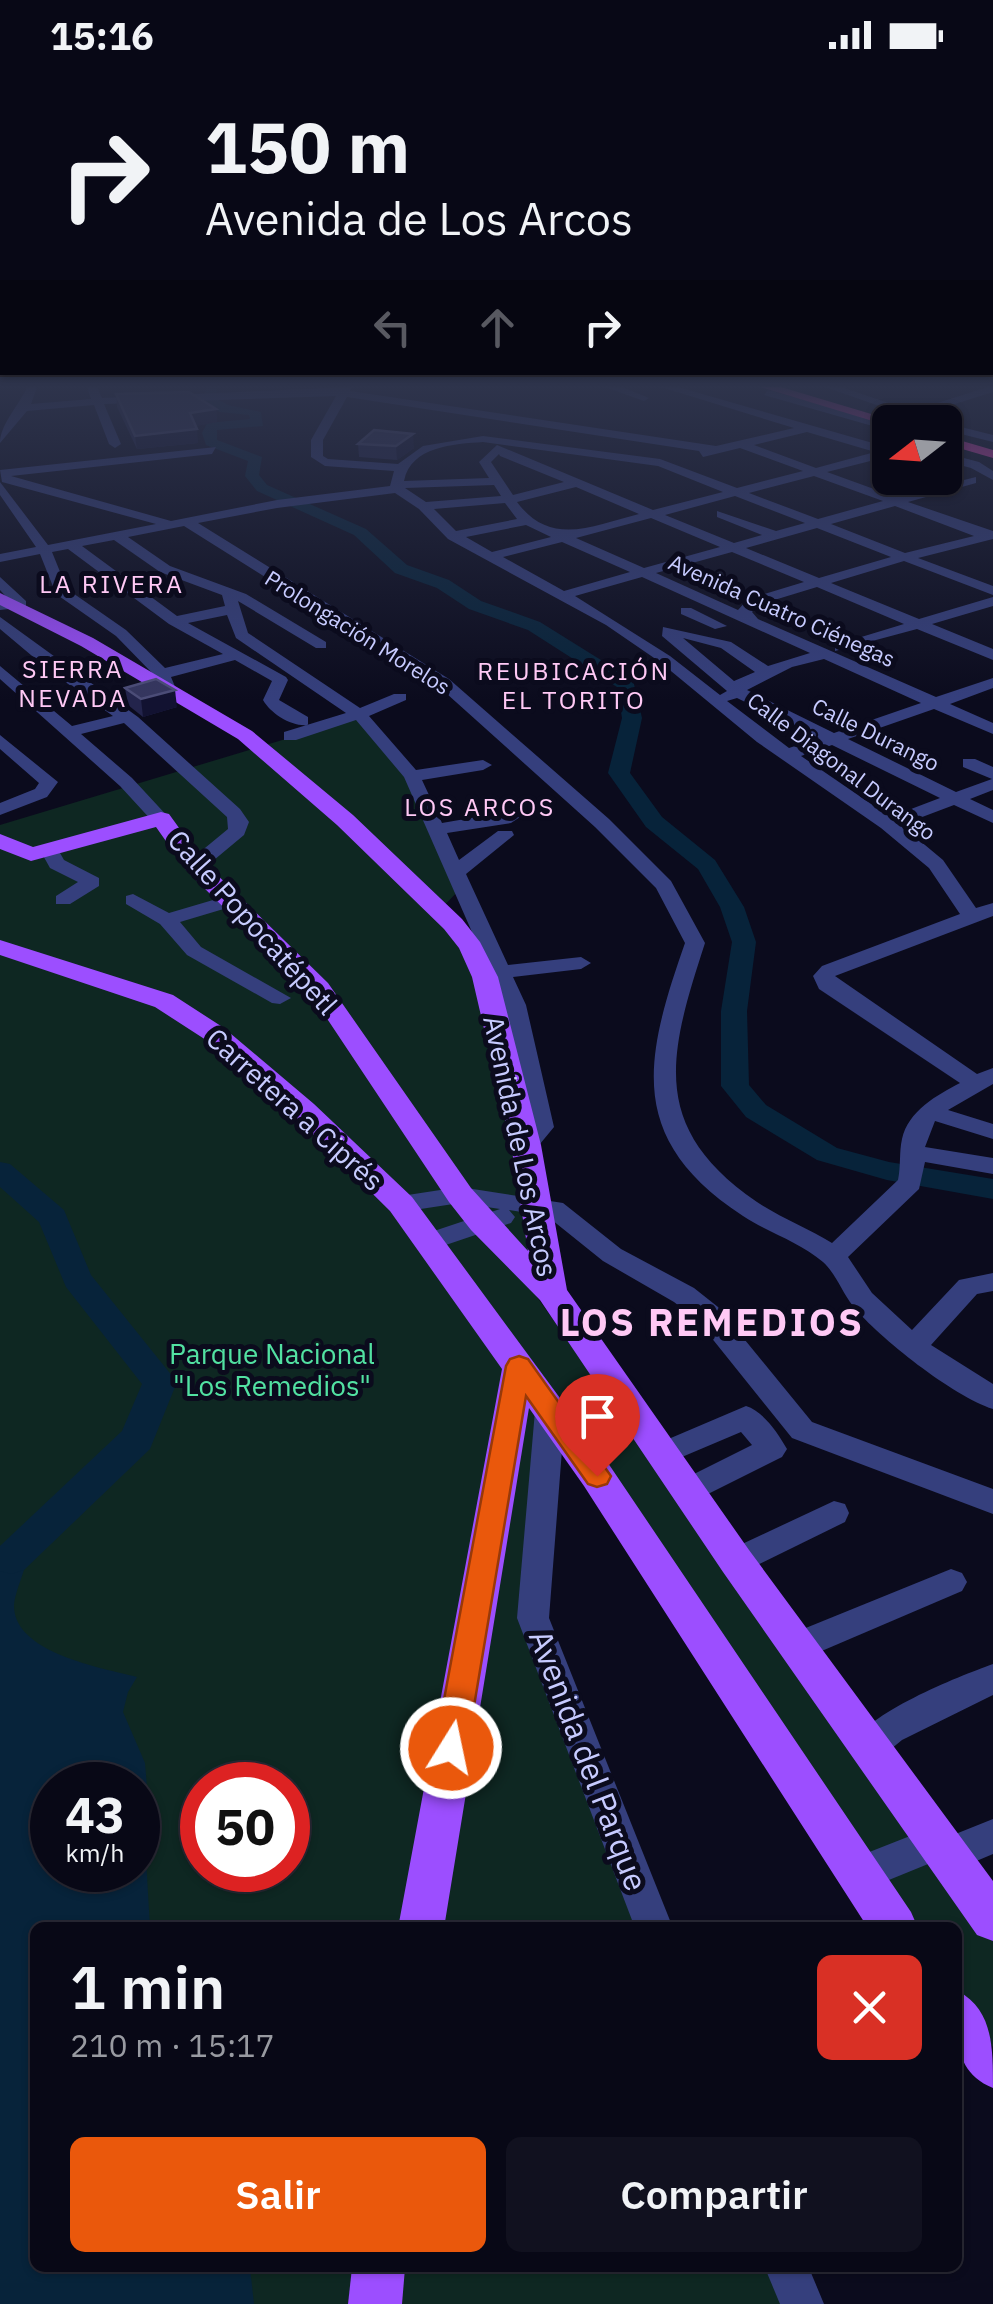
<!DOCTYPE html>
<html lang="es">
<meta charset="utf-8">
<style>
:root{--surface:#080816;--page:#11111f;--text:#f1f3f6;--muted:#989aa1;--line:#292935;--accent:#ea580c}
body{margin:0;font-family:"IBM Plex Sans",sans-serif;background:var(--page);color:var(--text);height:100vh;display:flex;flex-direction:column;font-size:38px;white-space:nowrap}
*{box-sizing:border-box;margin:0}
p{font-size:32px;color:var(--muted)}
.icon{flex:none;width:55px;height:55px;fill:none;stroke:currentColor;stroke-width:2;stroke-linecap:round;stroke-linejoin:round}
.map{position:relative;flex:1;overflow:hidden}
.drawer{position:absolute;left:30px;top:1852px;width:932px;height:350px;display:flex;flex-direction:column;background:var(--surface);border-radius:15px;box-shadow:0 2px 8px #0004,0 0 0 2px var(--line)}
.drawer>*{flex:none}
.banner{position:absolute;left:0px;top:0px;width:995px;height:305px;box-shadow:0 2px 8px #0004,0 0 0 2px var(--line);background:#080816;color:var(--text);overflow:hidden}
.needle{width:65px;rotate:253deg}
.fabs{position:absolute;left:872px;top:335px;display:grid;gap:20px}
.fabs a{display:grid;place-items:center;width:90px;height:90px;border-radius:15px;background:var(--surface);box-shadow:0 2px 8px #0004,0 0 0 2px var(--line);font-size:50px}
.speed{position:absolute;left:30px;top:1692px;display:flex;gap:20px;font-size:50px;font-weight:700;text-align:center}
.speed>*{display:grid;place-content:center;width:130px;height:130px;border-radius:50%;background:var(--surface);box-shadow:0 2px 8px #0004,0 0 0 2px var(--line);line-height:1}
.speed small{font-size:25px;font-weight:400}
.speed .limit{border:15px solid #d22;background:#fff;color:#111}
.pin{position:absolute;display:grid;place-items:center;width:85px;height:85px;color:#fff;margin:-102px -42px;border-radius:50% 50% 50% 0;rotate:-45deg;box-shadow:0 0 10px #0007}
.pin .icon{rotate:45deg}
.me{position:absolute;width:110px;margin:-55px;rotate:10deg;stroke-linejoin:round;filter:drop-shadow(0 0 8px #0008)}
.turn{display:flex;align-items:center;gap:35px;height:210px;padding:0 40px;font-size:45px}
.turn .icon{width:130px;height:130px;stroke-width:2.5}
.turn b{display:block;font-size:70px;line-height:85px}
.lanes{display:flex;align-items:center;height:95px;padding:0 40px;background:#0003;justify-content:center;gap:50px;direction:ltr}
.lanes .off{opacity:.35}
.round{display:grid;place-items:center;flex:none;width:105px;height:105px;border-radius:15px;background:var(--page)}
.headline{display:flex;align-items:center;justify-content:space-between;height:170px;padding:0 40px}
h1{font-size:60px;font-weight:600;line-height:75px}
.cta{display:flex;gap:20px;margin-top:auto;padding:20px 40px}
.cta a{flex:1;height:115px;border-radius:15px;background:var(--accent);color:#fff;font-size:40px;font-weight:600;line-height:115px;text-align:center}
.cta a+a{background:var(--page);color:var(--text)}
.status{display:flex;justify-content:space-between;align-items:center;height:70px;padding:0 50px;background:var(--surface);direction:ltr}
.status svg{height:28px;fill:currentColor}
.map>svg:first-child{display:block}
.green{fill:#0e2722;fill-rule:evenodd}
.water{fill:#07233a;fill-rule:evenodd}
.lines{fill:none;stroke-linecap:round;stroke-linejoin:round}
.river{fill:#07233a;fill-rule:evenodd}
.minor{fill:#353f7d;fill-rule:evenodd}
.major{fill:#9c4eff;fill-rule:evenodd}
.highway{fill:#ff42c0;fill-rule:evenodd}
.wall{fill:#23244c}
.shaded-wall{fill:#121231}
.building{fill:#35365f;stroke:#4c4d78;stroke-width:2.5}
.route{fill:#ea580c;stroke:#983908;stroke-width:2.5}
.labels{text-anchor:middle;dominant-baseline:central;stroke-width:10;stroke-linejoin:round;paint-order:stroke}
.far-street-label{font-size:22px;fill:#c7cbff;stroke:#0b0b1d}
.far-neighbourhood-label{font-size:25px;letter-spacing:2.5px;fill:#ffc9f5;stroke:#0b0b1d}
.street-label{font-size:28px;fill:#c7cbff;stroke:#0b0b1d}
.park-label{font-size:28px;fill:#52e1a2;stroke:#0b0b1d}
.near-street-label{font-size:32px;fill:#c7cbff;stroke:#0b0b1d}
.district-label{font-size:38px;font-weight:bold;letter-spacing:2.5px;fill:#ffc9f5;stroke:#0b0b1d}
</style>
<div class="status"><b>15:16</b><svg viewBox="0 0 49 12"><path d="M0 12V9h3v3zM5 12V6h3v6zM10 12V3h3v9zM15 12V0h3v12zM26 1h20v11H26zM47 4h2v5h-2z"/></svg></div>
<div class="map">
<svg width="993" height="2234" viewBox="0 0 993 2234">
<rect width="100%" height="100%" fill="#0b0b1d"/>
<path class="green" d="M 359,647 L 435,745 L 462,817 L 438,842 L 486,922 L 520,1078 L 532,1220 L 993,1871 L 993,1977 L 958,1930 L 958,1858 L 906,1857 L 548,1323 L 528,1518 L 650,1857 L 35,1858 L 35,2198 L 773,2198 L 786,2234 L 0,2234 L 0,755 ZM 52,1715 L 138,1715 L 138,1800 L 52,1800 ZM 202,1715 L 288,1715 L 288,1800 L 202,1800 Z"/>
<path class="water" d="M 0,1487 L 21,1491 L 25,1496 C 22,1508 15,1523 14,1535 C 13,1583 102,1598 137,1607 L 128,1622 L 123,1642 L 145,1693 L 148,1729 L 144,1756 L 150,1857 L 35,1858 L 35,2198 L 250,2198 L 254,2234 L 0,2234 ZM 52,1715 L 138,1715 L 138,1800 L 52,1800 Z"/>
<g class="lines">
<g class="river">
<polygon points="206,317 218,317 215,328 228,335 261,342 263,356 217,360 217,370 262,387 259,405 267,415 366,459 407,495 449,510 481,531 540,552 633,610 642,648 630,703 662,747 715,790 744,837 756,872 747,941 749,1015 766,1035 837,1078 889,1092 993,1109 993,1129 887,1110 817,1090 746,1047 721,1016 721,941 732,872 720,837 698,799 646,757 608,703 622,648 617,617 528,560 469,539 437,518 395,503 354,465 257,421 245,406 248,391 206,375 202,363 207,353 250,349 249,345 220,342 203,332"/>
<polygon points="0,1092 10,1094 64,1140 91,1205 177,1312 150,1379 24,1500 11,1504 0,1501 0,1476 122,1361 142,1314 66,1217 39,1152 0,1117"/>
</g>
<g class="minor">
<path d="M 27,317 L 37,317 L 31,334 L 91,329 L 87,317 L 97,317 L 102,328 L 352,317 L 350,321 L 716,376 L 794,358 L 661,317 L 678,317 L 890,378 L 890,386 L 827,402 L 896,427 L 976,407 L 976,413 L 908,432 L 993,461 L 993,469 L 918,488 L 993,516 L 993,525 L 904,491 L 831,513 L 919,549 L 993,527 L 993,536 L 932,554 L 993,579 L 993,590 L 917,559 L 835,581 L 835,575 L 904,554 L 817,517 L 758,535 L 752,542 L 758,549 L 936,627 L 993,608 L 993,618 L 950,634 L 993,653 L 993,664 L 934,639 L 848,669 L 956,722 L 992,709 L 963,697 L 963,689 L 975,689 L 993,697 L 993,720 L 970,729 L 993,740 L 993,753 L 954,735 L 901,755 L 943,790 L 976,838 L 993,833 L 993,846 L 835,906 L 977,1004 L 993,998 L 993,1014 L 948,1040 L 993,1054 L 993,1069 L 935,1051 L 925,1077 L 993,1088 L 993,1104 L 925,1092 L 919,1119 L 848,1187 L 872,1223 L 912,1260 L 959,1210 L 993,1203 L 993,1221 L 977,1224 L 931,1275 L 993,1314 L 993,1339 C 953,1326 879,1268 853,1236 C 842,1222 836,1204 823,1192 C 800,1172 769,1163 743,1146 C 626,1069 644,990 685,873 L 656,818 L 595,757 L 437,615 L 184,456 L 128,467 L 170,496 L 246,524 L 326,572 L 326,578 L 316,578 L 238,531 L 248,563 L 360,638 L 394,624 L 406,624 L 406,630 L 369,646 L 416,700 L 483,690 L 492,695 L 483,700 L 422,710 L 442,753 L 511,741 L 520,747 L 511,753 L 447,763 L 459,790 L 498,761 L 512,761 L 514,765 L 466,804 L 508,895 L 581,887 L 591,893 L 581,899 L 513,907 L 526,935 L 554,1057 L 535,1080 L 526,1083 L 514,1075 L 530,1056 L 504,935 L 404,707 L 356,650 L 296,670 L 284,670 L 284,662 L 346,643 L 236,568 L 227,545 L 188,553 L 286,607 L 288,610 L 279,630 L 308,647 L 308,655 C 292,657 271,644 263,630 L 272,611 L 235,590 L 171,607 L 176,619 L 162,622 L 155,606 L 116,566 L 56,524 L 40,484 L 0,492 L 0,484 L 36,477 L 0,425 L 0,412 L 48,475 L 156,454 L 2,412 L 0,400 L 216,377 L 212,384 L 11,406 L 171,451 L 277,430 L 390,416 L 394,401 L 325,396 L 311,387 L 311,370 L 336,326 L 104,334 L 121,374 L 115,378 L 109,374 L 94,335 L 27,341 L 0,373 C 0,354 19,336 27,317 ZM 347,327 L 699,381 L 703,387 L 740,378 L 803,401 L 737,418 L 660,389 L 483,366 L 423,376 L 398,394 L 328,389 L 323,386 L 323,370 ZM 807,362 L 875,382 L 816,398 L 754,375 ZM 483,372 L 658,396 L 723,422 L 653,440 L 497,375 L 479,392 L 489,408 L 404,411 C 411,376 454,374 483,372 ZM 499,384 L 500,386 L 564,412 L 513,425 L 491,392 ZM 814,406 L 883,431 L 818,449 L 749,423 ZM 494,415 L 501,426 L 426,432 L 405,418 ZM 576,417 L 639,444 C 594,455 551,478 517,432 ZM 395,423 L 419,439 L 448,469 L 606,555 L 660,592 L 757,672 L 881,758 L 929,798 L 960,844 L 822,896 L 813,906 L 819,919 L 960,1013 C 937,1025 908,1041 902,1069 C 899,1082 901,1096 898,1110 L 832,1173 C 808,1158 781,1148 757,1132 C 648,1057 669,984 705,873 L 671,811 L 609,749 L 449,609 L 198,453 L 277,438 ZM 735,426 L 805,453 L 776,461 L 717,441 L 717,447 L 762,465 L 734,473 L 665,445 ZM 505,433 L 517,449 L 456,461 L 434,439 ZM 895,436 L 974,466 L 905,483 L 831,454 ZM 651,448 L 720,477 L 644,498 L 576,468 ZM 526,455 L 551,467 L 492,482 L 466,467 ZM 817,458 L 891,487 L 819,508 L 746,478 ZM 114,470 L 160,502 L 222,525 L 225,536 L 177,546 L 82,476 ZM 562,472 L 630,502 L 564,521 L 503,487 ZM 68,479 L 169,554 L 223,584 L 165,598 L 126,560 L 67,519 L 52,482 ZM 732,482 L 804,512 L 748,529 L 738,540 L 656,503 ZM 642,507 L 810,583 L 768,596 L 731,572 L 663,557 L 662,566 L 727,621 L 720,625 L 670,586 L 575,526 ZM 683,568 L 721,578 L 755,602 L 734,611 ZM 824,589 L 921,633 L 834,663 L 747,620 L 792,597 ZM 737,628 L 819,668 L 789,678 L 727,631 ZM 832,675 L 940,728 L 890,747 L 801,686 Z"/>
<polygon points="605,317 622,317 649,328 644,331"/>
<polygon points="825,317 841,317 912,341 988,317 993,317 993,322 923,344 941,352 925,352"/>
<polygon points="768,320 890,354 890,361 764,325"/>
<polygon points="945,353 993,365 993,372 945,360"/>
<polygon points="945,383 979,392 993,401 993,410 971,398 945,391"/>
<polygon points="0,507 26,531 26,537 0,540 0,532 10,531 0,520"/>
<polygon points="681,538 691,538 727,556 715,559 681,544"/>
<polygon points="0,547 138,647 240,739 249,752 244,765 202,800 188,800 188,792 228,759 227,747 124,653 81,664 132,708 170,749 168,753 154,753 120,716 0,609 0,596 72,656 113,646 50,601 0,559"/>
<polygon points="0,665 58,712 47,727 0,745 0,733 35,719 39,713 0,679"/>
<polygon points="49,774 56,776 64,790 99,808 99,816 70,834 56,834 56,826 78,812 50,798 40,780"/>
<polygon points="133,824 169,843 230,825 237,827 237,835 180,852 201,877 291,928 280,934 272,933 187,885 160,854 126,834 126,826"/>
<polygon points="460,1117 563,1133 621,1179 694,1218 718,1237 812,1352 993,1419 993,1444 792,1368 698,1251 674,1232 603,1191 547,1146 509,1140 515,1147 511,1153 431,1180 418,1171 422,1165 500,1139 460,1133 401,1142 388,1134 401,1126"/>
<polygon points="550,1330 560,1333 565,1341 549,1548 673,1858 635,1858 517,1548 535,1341 540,1333"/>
<path d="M 746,1336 C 763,1341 778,1363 787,1379 L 782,1387 L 698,1429 L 687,1433 L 676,1429 L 672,1421 L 676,1413 L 752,1375 L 741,1362 L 663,1395 L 652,1392 L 648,1384 L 652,1376 Z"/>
<polygon points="834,1431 845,1434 849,1443 845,1452 747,1500 736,1504 725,1500 720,1491 725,1482"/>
<polygon points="951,1499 962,1503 967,1512 962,1521 810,1586 798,1590 786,1586 781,1576 786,1566"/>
<path d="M 993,1594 L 993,1625 L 902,1670 L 880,1688 L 868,1693 L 856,1688 L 850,1677 C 866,1643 957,1607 993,1594 Z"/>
<polygon points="993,1749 993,1784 948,1803 935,1797 933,1792 857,1823 844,1818 838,1805 844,1792 938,1755 951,1760 953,1765"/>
<polygon points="765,2198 809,2198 824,2234 780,2234"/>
</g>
<g class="major">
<polygon points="0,523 93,568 252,661 353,745 462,849 480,872 498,907 541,1075 567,1220 749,1480 993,1811 993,1871 977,1865 723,1502 540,1230 471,1160 449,1132 310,923 187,801 156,757 31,791 0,779 0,764 33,777 161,742 169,744 203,791 328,913 471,1118 528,1181 511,1075 472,907 459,878 444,859 337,755 238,669 81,576 0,535"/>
<polygon points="0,870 173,925 224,958 314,1034 412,1127 610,1396 911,1842 918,1858 868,1858 584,1416 529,1338 444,1858 398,1858 502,1299 390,1141 294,1046 206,970 155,937 0,885"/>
<path d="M 958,1921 C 993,1940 993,1977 993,2018 C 951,2001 956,1960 958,1921 Z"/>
<polygon points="352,2198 405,2198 402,2234 348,2234"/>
</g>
<g class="highway">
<polygon points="760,317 781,317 898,352 886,355"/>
<polygon points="945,366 993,380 993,388 945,374"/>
</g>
</g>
<g class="wall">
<polygon points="116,324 216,339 217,352 195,356 198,373 137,379 117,337"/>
<polygon points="358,374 414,378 397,390 359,387"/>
<polygon points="125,618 177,637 143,647 128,635"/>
</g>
<g class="shaded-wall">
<polygon points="216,339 217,352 192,357 190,343"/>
<polygon points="197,359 198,373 137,379 135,366"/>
<polygon points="413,364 414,378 397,390 396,376"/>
<polygon points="175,620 177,637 143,647 141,629"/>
</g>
<g class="building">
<polygon points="189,322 216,339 190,343 197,359 135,366 116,324"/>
<polygon points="374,360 413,364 396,376 358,374"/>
<polygon points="156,609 175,620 141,629 125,618"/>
</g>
<linearGradient id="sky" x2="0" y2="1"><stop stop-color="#060610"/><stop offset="0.5" stop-color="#2e344c"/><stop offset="1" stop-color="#2e344c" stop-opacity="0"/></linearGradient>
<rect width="993" height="630" fill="url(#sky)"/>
<polygon class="route" points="519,1286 528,1289 611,1406 607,1414 597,1417 588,1414 526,1326 467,1678 463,1688 451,1693 440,1688 435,1678 506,1296 510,1289"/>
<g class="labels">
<g class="far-street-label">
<text transform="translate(782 540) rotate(24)">Avenida Cuatro Ciénegas</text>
<text transform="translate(358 562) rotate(32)">Prolongación Morelos</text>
<text transform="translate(876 664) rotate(26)">Calle Durango</text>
<text transform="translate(842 696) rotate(37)">Calle Diagonal Durango</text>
</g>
<g class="far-neighbourhood-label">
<text x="112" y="513">LA RIVERA</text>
<text x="73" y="598">SIERRA<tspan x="73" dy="29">NEVADA</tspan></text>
<text x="574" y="600">REUBICACIÓN<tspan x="574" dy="29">EL TORITO</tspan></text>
<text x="480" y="736">LOS ARCOS</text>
</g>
<g class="street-label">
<text transform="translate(253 852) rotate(48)">Calle Popocatépetl</text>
<text transform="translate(295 1039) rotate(42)">Carretera a Ciprés</text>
<text transform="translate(521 1076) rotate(78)">Avenida de Los Arcos</text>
</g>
<g class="park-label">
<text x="272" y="1283">Parque Nacional<tspan x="272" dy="32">"Los Remedios"</tspan></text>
</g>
<g class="near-street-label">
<text transform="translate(589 1690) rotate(69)">Avenida del Parque</text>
</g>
<g class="district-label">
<text x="712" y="1251">LOS REMEDIOS</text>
</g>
</g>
</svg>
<div class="fabs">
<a><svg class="needle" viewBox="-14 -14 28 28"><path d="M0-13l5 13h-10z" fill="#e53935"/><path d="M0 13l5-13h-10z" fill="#989aa1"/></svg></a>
</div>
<div class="speed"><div>43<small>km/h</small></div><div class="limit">50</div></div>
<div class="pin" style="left:597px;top:1406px;background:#d93025"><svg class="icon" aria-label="arrive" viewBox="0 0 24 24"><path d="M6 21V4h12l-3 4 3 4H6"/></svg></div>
<svg class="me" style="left:451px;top:1678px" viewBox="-20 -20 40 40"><circle r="17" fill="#ea580c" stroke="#fff" stroke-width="3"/><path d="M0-11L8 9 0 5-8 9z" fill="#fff"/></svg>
<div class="banner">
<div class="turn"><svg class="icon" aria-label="right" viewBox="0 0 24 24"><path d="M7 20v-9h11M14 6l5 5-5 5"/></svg><div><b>150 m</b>Avenida de Los Arcos</div></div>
<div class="lanes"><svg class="icon off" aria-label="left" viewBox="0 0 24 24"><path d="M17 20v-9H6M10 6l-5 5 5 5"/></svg><svg class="icon off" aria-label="ahead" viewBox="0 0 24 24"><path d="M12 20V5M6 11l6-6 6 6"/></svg><svg class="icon" aria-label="right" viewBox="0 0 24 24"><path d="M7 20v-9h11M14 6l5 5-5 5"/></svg></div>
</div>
<section class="drawer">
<div class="headline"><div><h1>1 min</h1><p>210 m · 15:17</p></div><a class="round" style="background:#d93025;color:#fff"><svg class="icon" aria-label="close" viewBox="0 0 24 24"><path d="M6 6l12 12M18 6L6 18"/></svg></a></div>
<div class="cta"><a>Salir</a><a>Compartir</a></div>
</section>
</div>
